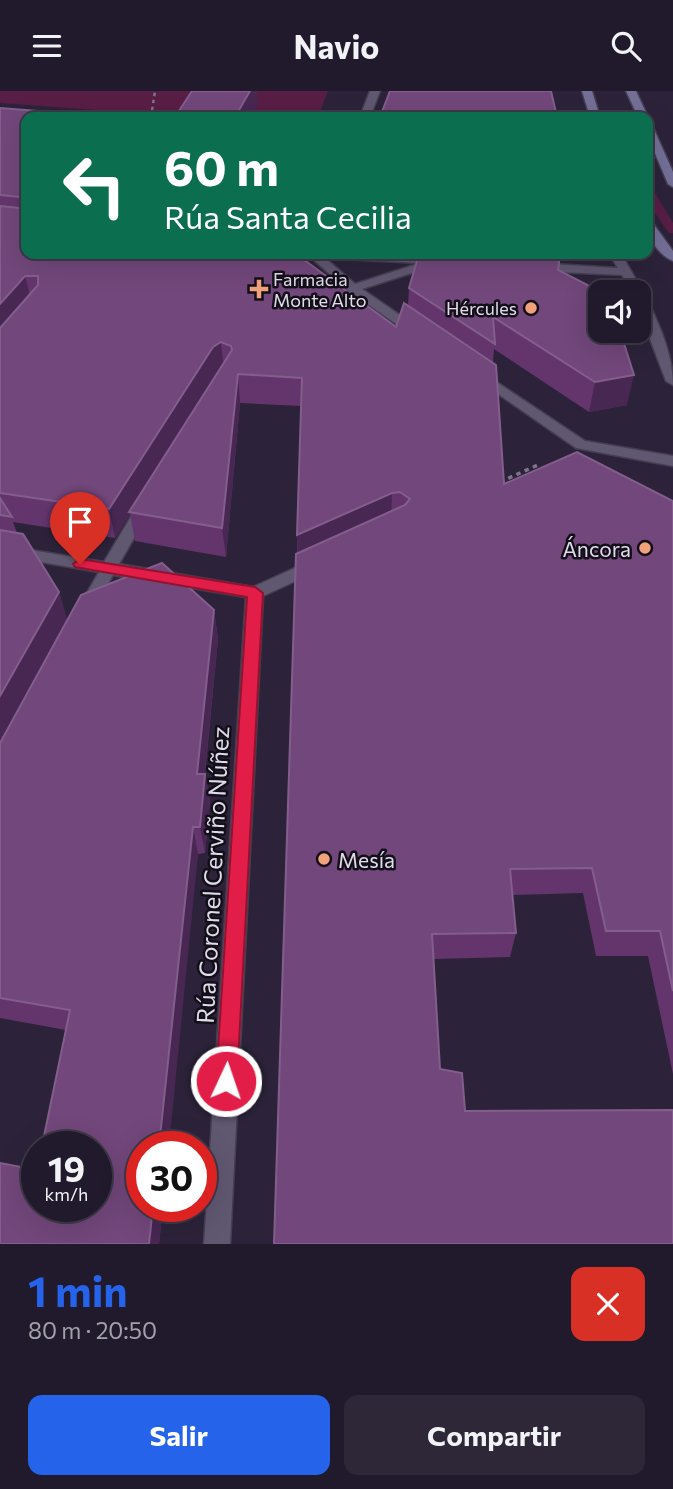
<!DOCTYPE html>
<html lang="es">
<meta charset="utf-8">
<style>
:root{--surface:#211a2c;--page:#2d2738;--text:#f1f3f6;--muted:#a2a1a9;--line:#3e3848;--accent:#2563eb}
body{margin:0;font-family:Commissioner,sans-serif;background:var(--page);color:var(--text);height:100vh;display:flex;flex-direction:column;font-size:26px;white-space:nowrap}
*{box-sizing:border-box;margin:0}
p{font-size:23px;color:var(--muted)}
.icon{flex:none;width:38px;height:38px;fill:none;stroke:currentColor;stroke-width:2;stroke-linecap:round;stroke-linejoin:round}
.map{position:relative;height:1153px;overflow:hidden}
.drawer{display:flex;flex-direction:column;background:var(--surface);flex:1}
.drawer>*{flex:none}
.hud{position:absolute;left:21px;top:21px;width:632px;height:147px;border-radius:14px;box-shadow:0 7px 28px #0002,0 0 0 2px var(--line);background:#0b6e4f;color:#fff;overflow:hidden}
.fabs{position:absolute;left:588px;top:189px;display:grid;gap:14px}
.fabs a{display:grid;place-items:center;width:63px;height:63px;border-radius:14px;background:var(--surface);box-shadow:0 7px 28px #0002,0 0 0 2px var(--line);font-size:35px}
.speed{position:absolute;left:21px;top:1040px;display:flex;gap:14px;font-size:35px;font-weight:700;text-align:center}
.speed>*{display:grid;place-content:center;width:91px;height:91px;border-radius:50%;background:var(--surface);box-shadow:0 7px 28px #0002,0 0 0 2px var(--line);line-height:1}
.speed small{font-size:18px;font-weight:400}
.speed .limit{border:10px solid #d22;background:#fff;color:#111}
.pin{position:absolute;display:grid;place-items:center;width:60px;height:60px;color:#fff;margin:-72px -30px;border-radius:50% 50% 50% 0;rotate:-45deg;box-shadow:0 0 7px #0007}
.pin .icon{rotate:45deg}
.me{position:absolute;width:77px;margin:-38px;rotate:3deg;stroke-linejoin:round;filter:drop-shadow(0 0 5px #0008)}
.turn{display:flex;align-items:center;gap:24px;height:147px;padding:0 28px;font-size:32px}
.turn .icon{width:91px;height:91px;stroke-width:2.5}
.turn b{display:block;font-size:49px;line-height:60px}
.round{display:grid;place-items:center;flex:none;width:74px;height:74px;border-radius:14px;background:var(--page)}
.headline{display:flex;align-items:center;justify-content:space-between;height:119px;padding:0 28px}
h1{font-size:42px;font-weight:700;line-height:52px;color:var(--accent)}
.button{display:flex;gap:14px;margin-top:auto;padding:14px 28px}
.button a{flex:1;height:80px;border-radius:14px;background:var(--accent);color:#fff;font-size:28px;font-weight:700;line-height:80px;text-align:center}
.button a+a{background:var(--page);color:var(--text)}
header{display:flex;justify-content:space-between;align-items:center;height:91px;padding:0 28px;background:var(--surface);font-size:32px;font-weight:700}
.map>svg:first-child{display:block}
.green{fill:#591e46}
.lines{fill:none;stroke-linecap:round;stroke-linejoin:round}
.street-casing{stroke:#453e51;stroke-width:3}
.secondary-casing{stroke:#453e51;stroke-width:3}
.path-far1{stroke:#7c7488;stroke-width:2.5;stroke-dasharray:3.5 3.5;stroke-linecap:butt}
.path{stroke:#7c7488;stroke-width:3.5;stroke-dasharray:4.5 4.5;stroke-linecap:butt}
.street{fill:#605771;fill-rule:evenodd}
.secondary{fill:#736f97;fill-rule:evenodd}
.wall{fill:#64356d}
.shaded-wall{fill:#482753}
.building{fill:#72477b;stroke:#835e8c;stroke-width:2}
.route{fill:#e11d48;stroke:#92132f;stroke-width:2}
.poi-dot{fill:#f1a17c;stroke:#130f19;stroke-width:2.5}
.labels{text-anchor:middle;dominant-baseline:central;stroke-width:5;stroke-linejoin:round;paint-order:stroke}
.far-poi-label{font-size:18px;fill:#e0dbea;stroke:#130f19;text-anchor:start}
.poi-label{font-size:21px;fill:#e0dbea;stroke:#130f19;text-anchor:end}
.near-street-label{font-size:24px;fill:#e0dbea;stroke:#130f19}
</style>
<header><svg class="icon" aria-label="menu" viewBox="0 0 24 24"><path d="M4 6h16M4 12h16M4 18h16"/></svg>Navio<svg class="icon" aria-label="search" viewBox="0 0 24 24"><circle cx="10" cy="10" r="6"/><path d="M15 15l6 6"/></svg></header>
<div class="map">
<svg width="673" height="1153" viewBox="0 0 673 1153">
<rect width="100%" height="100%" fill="#2c233a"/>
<g class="green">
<polygon points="0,0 328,0 318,26 191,26 0,12"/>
<polygon points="648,90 673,132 673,142 669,142 648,112"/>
</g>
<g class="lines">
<g class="street-casing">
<g id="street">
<polygon points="370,0 380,0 370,26 360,26"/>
<path d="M 307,163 L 373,163 L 443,168 L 443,172 L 362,198 L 420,238 L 420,244 L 412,244 L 349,200 ZM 325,167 L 420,172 L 355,193 Z"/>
<path d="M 609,163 L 621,163 C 643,200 673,250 673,294 L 666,290 L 639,219 L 639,201 L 632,201 L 622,184 L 537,180 L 531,176 L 537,172 L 618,177 Z"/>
<polygon points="480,280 585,350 673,365 673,375 576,357 475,287 475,281"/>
<polygon points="144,411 152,416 119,473 253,496 310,470 316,468 324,474 322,478 263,505 230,1153 204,1153 246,506 113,484 91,523 85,525 77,519 99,481 0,464 0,454 104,471 139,412"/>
</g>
</g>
<g class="secondary-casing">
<g id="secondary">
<polygon points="582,0 592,0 600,26 590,26"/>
<polygon points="626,0 636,0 648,26 638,26"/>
<polygon points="648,33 653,36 673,81 673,96 668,93 648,46"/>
<path d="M 648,130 L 652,131 L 673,160 L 673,170 C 657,163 647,146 648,130 Z"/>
</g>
</g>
<polyline class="path-far1" points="151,26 155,0"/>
<polyline class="path" points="500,391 540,373"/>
<use href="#street" class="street"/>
<use href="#secondary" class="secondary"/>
</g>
<polygon class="wall" points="0,17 26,26 396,236 408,215 409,197 558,179 627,314 589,321 494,258 493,272 504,393 673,410 673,983 648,865 596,865 583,802 512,804 516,842 510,866 433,868 274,1153 297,463 297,444 301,315 240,312 226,466 135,450 130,423 115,447 13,431 17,442 59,501 67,529 214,519 218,548 205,683 210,710 205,762 198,763 142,1115 163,1115 159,1153 0,1153 37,1079 66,939 0,927"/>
<g class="shaded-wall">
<polygon points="250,0 257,0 258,13 251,26 235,26"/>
<polygon points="25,185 32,212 0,249 0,213"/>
<polygon points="221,251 224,280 129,421 130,423 115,447 109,418 213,256"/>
<polygon points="238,283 240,312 226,466 222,437"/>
<polygon points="634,284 627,314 589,321 595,291"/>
<polygon points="392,402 391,431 298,473 297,444"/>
<polygon points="59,501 67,529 0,653 0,605"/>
<polygon points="214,519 218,548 202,710 197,683"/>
<polygon points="205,683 210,710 205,762 200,736"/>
<polygon points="193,736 198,763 169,1055 159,1055"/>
<polygon points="153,1115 163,1115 159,1153 149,1153"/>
</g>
<g class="building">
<polygon points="192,0 250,0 235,26 175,26"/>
<polygon points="390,0 551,0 557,26 380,26"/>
<polygon points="0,17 88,24 91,26 26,26 26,163 296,163 396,236 404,212 496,274 504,393 577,361 673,410 673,900 660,840 606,840 592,777 510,778 516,842 432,843 440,978 462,982 465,1020 673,1019 673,1153 274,1153 296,463 405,414 410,408 400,401 392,402 297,444 302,287 238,283 222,437 129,421 232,259 231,255 221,251 213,256 109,418 0,402 0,237 38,194 38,185 25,185 0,213 0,115 20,117 23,108 20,106 0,104"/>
<polygon points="419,163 560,163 558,179 601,201 600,201 600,240 620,240 634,284 595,291 493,226 495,253 409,197"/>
<polygon points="0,407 12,426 0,424"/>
<polygon points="0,439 23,443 59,501 0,605"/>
<polygon points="162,472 214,519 197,683 205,683 200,736 193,736 159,1055 142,1055 142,1115 153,1115 149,1153 0,1153 0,1072 37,1079 37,1115 96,1115 96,1055 42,1055 70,919 0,907 0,652 81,504"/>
</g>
<polygon class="route" points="80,468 255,496 263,502 237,990 234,998 226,1001 219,998 216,990 247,506 75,476 73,473"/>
<g class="poi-dot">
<path d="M255.5 187.5h7v7h7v7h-7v7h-7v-7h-7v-7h7z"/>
<circle cx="531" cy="217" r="7"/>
<circle cx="645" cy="457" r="7"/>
<circle cx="324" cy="768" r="7"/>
</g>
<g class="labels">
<g class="far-poi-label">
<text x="273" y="188">Farmacia<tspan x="273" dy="21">Monte Alto</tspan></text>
<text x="517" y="217" text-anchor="end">Hércules</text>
</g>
<g class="poi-label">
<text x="631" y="457">Áncora</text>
<text x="338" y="768" text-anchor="start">Mesía</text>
</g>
<g class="near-street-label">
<text transform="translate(212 784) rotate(-87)">Rúa Coronel Cerviño Núñez</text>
</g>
</g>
</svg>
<div class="fabs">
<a><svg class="icon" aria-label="sound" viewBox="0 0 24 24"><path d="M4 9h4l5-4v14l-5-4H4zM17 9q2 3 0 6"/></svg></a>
</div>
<div class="speed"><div>19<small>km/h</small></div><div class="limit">30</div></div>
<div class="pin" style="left:80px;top:473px;background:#d93025"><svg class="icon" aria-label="arrive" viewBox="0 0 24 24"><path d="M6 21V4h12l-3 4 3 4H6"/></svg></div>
<svg class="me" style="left:226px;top:990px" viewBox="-20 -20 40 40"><circle r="17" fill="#e11d48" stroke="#fff" stroke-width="3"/><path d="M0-11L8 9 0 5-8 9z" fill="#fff"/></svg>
<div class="hud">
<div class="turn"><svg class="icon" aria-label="left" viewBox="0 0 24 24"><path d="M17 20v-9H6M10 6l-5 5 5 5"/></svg><div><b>60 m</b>Rúa Santa Cecilia</div></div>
</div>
</div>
<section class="drawer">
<div class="headline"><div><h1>1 min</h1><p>80 m · 20:50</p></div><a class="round" style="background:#d93025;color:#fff"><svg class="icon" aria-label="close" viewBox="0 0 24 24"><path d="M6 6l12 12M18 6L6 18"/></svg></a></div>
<div class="button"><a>Salir</a><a>Compartir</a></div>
</section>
